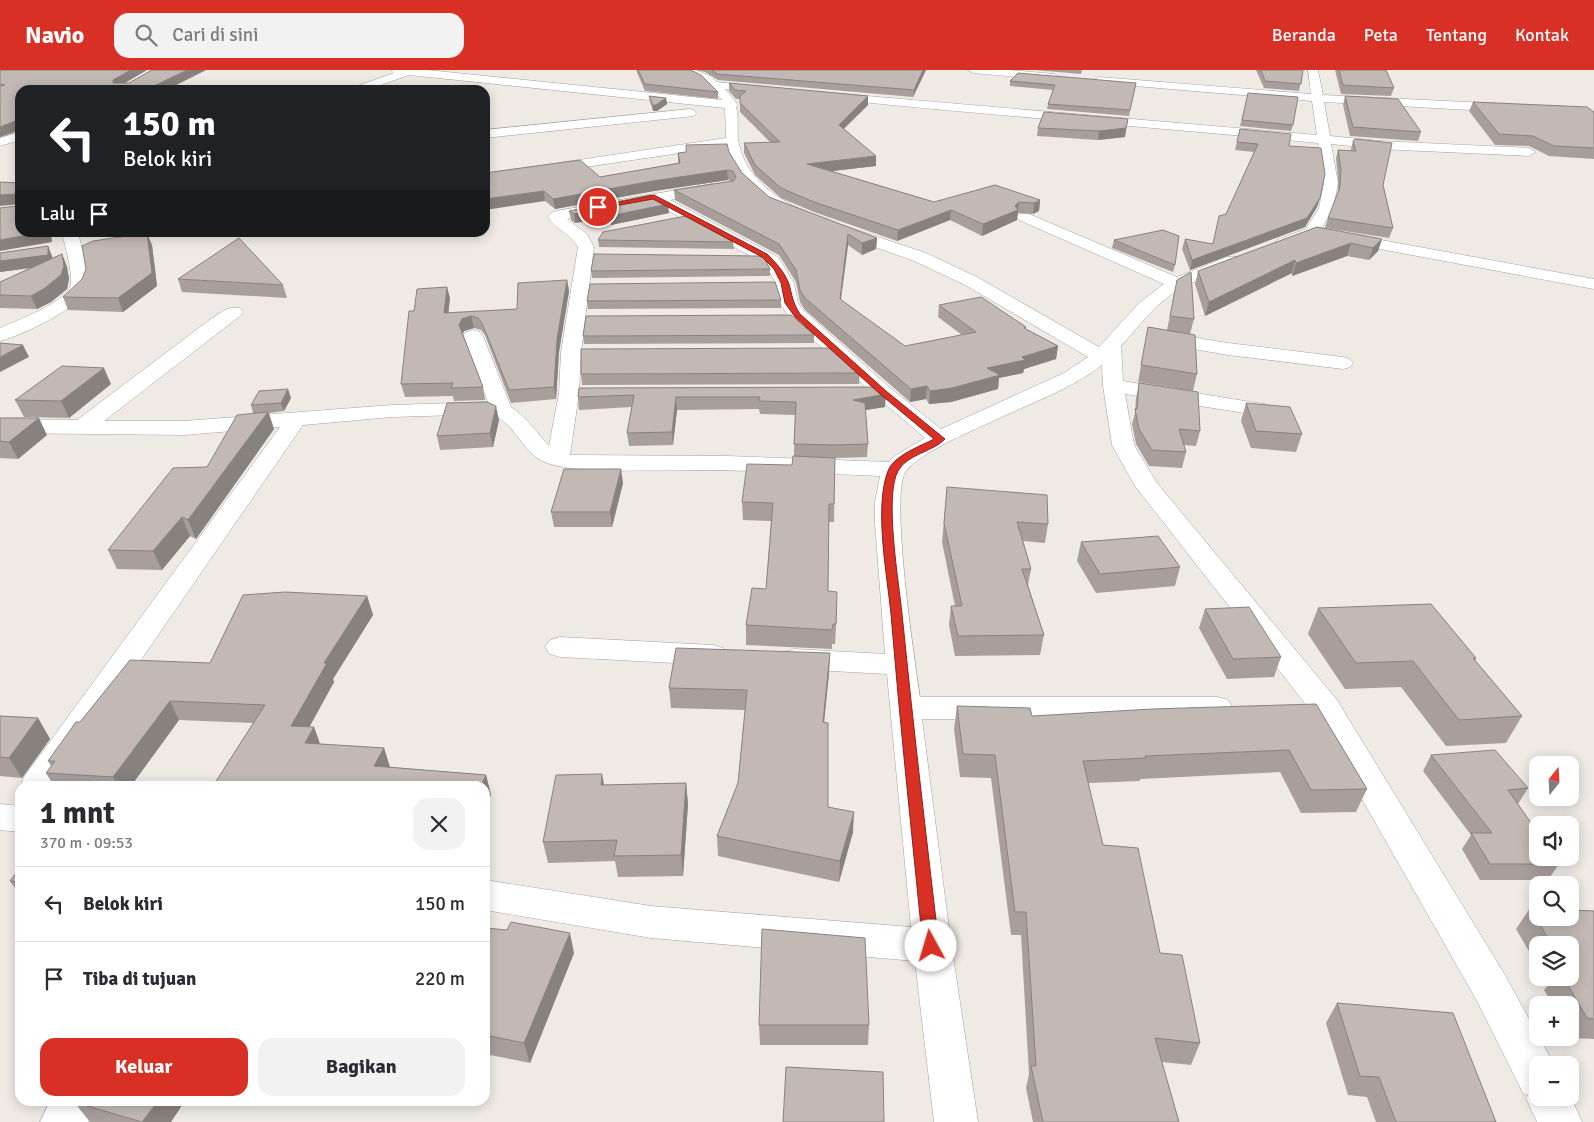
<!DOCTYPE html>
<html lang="id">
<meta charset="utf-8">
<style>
:root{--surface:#fff;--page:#f2f2f3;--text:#2b2b33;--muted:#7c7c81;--line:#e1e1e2;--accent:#d93025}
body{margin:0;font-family:Signika,sans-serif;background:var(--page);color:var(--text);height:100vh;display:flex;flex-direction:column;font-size:19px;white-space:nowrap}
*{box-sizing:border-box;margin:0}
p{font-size:16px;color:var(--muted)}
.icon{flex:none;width:28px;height:28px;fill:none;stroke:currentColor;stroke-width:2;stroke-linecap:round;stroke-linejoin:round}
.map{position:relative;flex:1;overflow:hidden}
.sheet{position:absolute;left:15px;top:711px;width:475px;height:325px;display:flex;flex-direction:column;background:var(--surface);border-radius:15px;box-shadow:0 2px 12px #0003}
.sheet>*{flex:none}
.guide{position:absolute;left:15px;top:15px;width:475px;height:152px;border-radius:15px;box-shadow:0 2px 12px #0003;background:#202124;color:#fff;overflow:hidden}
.needle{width:32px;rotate:18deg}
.controls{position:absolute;left:1529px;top:686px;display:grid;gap:10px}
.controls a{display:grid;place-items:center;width:50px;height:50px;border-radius:10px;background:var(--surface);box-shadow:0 2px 12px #0003;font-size:25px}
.pin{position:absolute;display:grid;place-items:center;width:42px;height:42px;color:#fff;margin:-21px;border:2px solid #fff;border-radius:50%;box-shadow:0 1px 5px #0007}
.me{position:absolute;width:55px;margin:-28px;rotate:354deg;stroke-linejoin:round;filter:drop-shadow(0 0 4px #0008)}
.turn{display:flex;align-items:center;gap:18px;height:105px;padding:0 25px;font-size:22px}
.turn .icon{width:65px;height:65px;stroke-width:2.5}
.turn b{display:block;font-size:35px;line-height:42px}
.then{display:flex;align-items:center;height:48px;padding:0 25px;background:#0003;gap:10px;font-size:19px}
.round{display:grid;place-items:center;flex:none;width:52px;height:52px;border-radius:15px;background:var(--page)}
.summary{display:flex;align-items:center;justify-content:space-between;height:85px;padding:0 25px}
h1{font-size:30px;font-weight:700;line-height:38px}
.cta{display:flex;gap:10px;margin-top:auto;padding:10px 25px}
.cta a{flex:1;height:58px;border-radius:15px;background:var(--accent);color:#fff;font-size:20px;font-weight:700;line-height:58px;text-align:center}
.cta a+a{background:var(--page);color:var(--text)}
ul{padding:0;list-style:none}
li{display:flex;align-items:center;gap:15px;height:75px;padding:0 25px;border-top:1px solid var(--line)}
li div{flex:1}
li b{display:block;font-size:19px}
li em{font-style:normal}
header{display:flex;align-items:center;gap:30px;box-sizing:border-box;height:70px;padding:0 25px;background:var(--accent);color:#fff}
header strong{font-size:24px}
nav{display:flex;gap:28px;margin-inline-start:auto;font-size:18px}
.search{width:350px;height:45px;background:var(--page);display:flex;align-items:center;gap:12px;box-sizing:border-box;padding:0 18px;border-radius:15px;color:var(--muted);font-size:19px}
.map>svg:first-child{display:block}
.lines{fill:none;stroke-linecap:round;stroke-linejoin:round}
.street-casing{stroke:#a2a2a2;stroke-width:1}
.street{fill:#fff;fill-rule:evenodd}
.wall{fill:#a89f9b}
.shaded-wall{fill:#88827e}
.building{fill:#c3b9b4;stroke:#88827e}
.route{fill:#d93025;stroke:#8d1f18}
</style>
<header>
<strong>Navio</strong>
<div class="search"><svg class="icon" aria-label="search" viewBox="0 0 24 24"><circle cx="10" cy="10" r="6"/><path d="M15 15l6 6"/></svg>Cari di sini</div>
<nav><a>Beranda</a><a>Peta</a><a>Tentang</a><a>Kontak</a></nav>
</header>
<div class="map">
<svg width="1594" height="1052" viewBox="0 0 1594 1052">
<rect width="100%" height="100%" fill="#efeae4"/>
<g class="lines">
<g class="street-casing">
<g id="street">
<path d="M 391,0 L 427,0 L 722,30 L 702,10 L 682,0 L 696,0 L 710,6 L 717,12 L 771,18 L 773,20 L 767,23 L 725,19 L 738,35 L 736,37 C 739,47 737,58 738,69 C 743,105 773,127 804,141 L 807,144 L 804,147 L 794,147 C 763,133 734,110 727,76 L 485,112 L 485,104 L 726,68 L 725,38 L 409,5 L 367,20 L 350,20 L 352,18 L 394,3 Z"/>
<polygon points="968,0 1010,0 1054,4 1059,7 1054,10 973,3"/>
<path d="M 1308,0 L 1318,0 L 1323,25 L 1508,34 L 1514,38 L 1508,42 L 1324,32 L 1330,66 L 1380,71 L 1529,78 L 1536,82 L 1529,86 L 1380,79 L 1331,74 L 1338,113 L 1333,138 L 1318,165 L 1283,178 L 1277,176 L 1275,173 L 1277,170 L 1306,159 L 1319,138 L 1324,113 L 1318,73 C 1156,57 994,46 832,29 L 826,26 L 832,23 L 1317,65 L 1312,31 L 1099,13 L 1094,10 L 1099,7 L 1311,24 Z"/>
<polygon points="690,39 694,40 696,43 694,46 485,68 485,60"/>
<polygon points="20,62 20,70 0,76 0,68"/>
<path d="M 712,114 L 717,115 L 719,118 L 717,121 L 670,130 L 778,187 L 794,213 L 798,233 L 804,241 L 890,318 L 941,359 L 1064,303 L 1088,287 L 965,215 L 914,191 L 836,163 L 834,160 L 836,157 L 848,157 L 926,183 L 977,207 L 1099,277 L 1139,233 L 1164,214 L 1019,150 L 1016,147 L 1019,144 L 1029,144 L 1177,207 L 1227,187 L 1239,187 L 1241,191 L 1239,195 C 1213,204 1184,213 1163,231 C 1147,244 1135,261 1121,276 L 1123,311 L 1257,333 L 1265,334 L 1268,339 L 1265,344 L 1257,345 L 1125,324 L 1134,375 L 1157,413 L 1337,630 L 1505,905 L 1553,993 L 1554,995 L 1538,995 L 1538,1028 L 1570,1028 L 1570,1025 L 1582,1052 L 1537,1052 L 1526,1028 L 1528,1025 L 1523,1023 L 1477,931 L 1314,645 L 1135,416 L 1112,375 L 1103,316 L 1102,295 C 1070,320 1028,334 991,352 C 969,362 920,383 906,401 C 889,422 915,592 920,627 L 1217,627 L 1228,630 L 1233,638 L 1228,646 L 1217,649 L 922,649 L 950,866 L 978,1052 L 934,1052 L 915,891 L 651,868 L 485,840 L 485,810 L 651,836 L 911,857 L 887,604 L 794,599 L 784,596 L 779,589 L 784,582 L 794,579 L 885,584 L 875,453 L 875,432 L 880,406 C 814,403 748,400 683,400 C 642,399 589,405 550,394 C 522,387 517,352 490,344 L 392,347 L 303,355 L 54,716 L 20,717 L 24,707 L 280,357 L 184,365 L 0,363 L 0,349 L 77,350 L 208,251 C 219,244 228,235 240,238 L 243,242 L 240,246 L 104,351 L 184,351 L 392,335 L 488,332 L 463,266 L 466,262 L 473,260 L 480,262 L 483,266 L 511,337 L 524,347 L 549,376 L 559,323 L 561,282 L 578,177 C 572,164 553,159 548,146 L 551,143 L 556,141 ZM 654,133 L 765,194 L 776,213 L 780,233 L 790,249 L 876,326 L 925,368 L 894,386 L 889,392 L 727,386 L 570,385 L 579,323 L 581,282 L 594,177 L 587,164 L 567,149 Z"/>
<path d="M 62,162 L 78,162 C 81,177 89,198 89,212 C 88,236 20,266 0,271 L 0,258 C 16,251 70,231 71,213 C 72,199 65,177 62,162 Z"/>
<polygon points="1343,163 1594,209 1594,219 1337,171 1335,168 1337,165"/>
<polygon points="1160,262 1228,273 1343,287 1350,289 1353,293 1350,297 1343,299 1228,285 1153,272 1150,268 1153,264"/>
<polygon points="560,567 713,575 723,578 728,585 723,592 713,595 560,587 550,584 545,577 550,570"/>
<polygon points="0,734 20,736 20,762 0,760"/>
<polygon points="50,1031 99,1031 88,1052 40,1052"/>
</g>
</g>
<use href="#street" class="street"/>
</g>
<g class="wall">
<polygon points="0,0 147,0 125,13 129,13 206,0 166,20 20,20 20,67 18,61 0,67"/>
<polygon points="636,0 691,0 718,22 718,29 645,21"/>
<polygon points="696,0 926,0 913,27 718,10 705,2"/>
<polygon points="1035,0 1082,0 1081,4"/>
<polygon points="1256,0 1303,0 1299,21 1264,18"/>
<polygon points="1335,0 1386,0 1394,18 1391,26 1341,24"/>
<polygon points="1010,11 1136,13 1129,46 1047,39 1048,34 1053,20 1010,16"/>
<polygon points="729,13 868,26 868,35 844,59 876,86 876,96 831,101 934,132 1040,130 1039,141 1033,144 1018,143 1017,150 982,166 950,150 897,171 814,142 781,128 755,105 744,83 744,73 771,73 740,42 740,29 736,29 729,21"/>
<polygon points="1248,23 1293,55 1291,61 1240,56"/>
<polygon points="649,26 666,28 667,34 657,41 653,41 650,32"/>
<polygon points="1345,26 1421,62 1418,71 1350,66 1343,35"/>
<polygon points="1473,32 1594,42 1594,89 1549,86 1529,76 1495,75 1469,41"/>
<polygon points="1044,42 1125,67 1098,70 1037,66 1038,58"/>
<polygon points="1240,59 1289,76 1320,128 1317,137 1305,157 1190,200 1182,179 1185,169 1213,174 1254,82 1235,80"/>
<polygon points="1353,71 1383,115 1393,158 1389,168 1325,158 1328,148 1338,124 1338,109 1336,88 1338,80 1351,81 1351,79"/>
<polygon points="729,82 742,103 769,127 877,168 876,179 862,185 848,175 841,230 905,276 962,265 938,247 939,235 1026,257 1026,259 1058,276 1056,289 1024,299 1023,303 999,308 998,319 951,332 929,334 926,329 910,332 805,240 800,232 796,212 779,185 675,130 674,120 731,111 728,110 654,121 555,139 545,131 485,103 600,107 678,93 678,83"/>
<polygon points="569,141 669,143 611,155 610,147 575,153 571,150"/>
<polygon points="1317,157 1382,169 1378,181 1369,190 1347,186 1292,206 1292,203 1205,246 1195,214 1198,201"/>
<polygon points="598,170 733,172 734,179 599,177"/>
<polygon points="1114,170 1175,195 1173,202 1112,178"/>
<polygon points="152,175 157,216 123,242 68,240 63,227"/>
<polygon points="48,176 52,188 62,184 67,197 69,209 67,219 51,232 37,239 0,238 0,212 30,198 0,202 0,183"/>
<polygon points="770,199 770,206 592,208 591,201"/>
<polygon points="178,209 283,215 287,228 182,222"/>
<polygon points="567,210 569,221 559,282 556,329 511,333 485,265 481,260 474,258 464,261 463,264 483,317 485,330 454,331 453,326 405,327 401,314 414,241 450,228 448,243 517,239"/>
<polygon points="1177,210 1194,249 1190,264 1197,304 1193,321 1138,312 1148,257 1167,260"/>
<polygon points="781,230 781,238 588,239 587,231"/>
<polygon points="814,265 814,273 584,274 583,266"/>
<polygon points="860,303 859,314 582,315 581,304"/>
<polygon points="1139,313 1200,361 1196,376 1183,375 1186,382 1182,398 1149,396 1136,374 1132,354 1135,343 1136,328"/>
<polygon points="111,314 69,348 24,347 15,330"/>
<polygon points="878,317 885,337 865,340 868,374 867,387 835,388 834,452 828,452 828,521 837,541 835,574 832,574 832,579 746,575 746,555 766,519 771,451 743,450 742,432 792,395 794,386 795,345 760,344 759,339 677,340 673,375 629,376 627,363 632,337 579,340 578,327 579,318"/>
<polygon points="291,328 284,341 269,343 274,359 196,469 190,466 162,500 117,499 108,480 207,397 253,343 251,335"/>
<polygon points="1246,333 1302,364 1296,382 1251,378 1241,351"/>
<polygon points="0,348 47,365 18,389 0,388"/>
<polygon points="499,350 493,377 440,380 437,366"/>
<polygon points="623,413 612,457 554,457 551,442"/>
<polygon points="947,417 1048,454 1045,473 1023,471 1031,499 1028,515 1044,565 1040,585 955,586 949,555 951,536 955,536 942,472"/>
<polygon points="1081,472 1180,497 1175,516 1096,523 1077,491"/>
<polygon points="367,526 373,545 333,609 334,612 309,657 314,657 320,674 384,678 390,697 486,705 491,725 213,716 253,653 179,650 131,716 54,716 46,703 51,696 48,691 80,652 210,593"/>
<polygon points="1318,538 1476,588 1475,591 1522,646 1506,673 1446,676 1401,617 1345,619 1308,564"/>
<polygon points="1205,539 1281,587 1274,607 1227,609 1199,558"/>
<polygon points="830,583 829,603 824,652 828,737 853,762 839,812 718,786 717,766 738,713 745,640 671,638 669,618"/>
<polygon points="1316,634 1367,719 1356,742 1301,743 1280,702 1140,709 1140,711 1088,713 1103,775 1160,883 1200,973 1191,995 1162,992 1179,1052 1033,1052 1026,1018 1029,1004 1021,865 1011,865 991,708 960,707 954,659 957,636 1032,646"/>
<polygon points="0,646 38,648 50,669 22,708 0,706"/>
<polygon points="1431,685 1528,718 1518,734 1559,794 1548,810 1480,810 1462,779 1471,765 1423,701"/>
<polygon points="686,713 688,734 683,806 618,807 615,791 548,793 543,772 604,715"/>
<polygon points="20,798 20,825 10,811"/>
<polygon points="1530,838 1594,841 1594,969 1570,968 1570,935 1553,935 1544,920 1548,915 1544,908 1570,908 1570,875 1538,875 1538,897 1516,859"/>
<polygon points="485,858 574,883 530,993 485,984"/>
<polygon points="1337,933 1496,1052 1376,1052 1367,1027 1348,1025 1326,953"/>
<polygon points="759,955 869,955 868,975 760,975"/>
<polygon points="74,1032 171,1052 90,1052"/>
</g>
<g class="shaded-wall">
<polygon points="131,0 147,0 116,18 113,13 113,10"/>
<polygon points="187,0 206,0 166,20 146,20"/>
<polygon points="923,0 926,0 913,27 914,20"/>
<polygon points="868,26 868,35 838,64 839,55"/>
<polygon points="666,28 667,34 657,41 653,41 653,35"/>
<polygon points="1128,49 1125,67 1098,70 1099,61"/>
<polygon points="16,51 19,60 0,67 0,57"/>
<polygon points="876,86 876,96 807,104 807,94"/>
<polygon points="727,100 728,110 654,121 555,139 553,129 653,111"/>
<polygon points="544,121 545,131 485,140 485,129"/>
<polygon points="17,124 20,134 0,136 0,125"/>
<polygon points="1320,128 1317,137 1305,157 1190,200 1192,190"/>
<polygon points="1040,130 1039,141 1033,144 1034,133"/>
<polygon points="1019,132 1017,150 982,166 983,154 1015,136"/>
<polygon points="668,134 669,143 611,155 610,147 575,153 574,144 615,137"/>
<polygon points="951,140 950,150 897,171 898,160"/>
<polygon points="44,162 51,162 52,172 0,181 0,170"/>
<polygon points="147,163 152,175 157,216 123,242 118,228"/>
<polygon points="848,164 848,175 839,242 840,229"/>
<polygon points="877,168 876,179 862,185 862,173"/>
<polygon points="1382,169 1378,181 1369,190 1373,178"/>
<polygon points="1351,173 1347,186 1292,206 1296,193"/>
<polygon points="48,176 52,186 53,195 0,202 0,191"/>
<polygon points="62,184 67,197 69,209 67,219 51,232 37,239 31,226"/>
<polygon points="1295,190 1292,203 1205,246 1209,232"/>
<polygon points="567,210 569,221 559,282 556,329 554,317 557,269"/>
<polygon points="447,217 450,228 447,255 444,243"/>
<polygon points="471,246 474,258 464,261 461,267 459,255 462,249"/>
<polygon points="23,275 29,287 0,302 0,287"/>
<polygon points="1058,276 1056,289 1024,299 1023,303 999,308 998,319 951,332 929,334 930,321 987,298"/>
<polygon points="104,298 111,314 69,348 61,331"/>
<polygon points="927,316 926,329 910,332 911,319"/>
<polygon points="288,319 291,328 284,341 281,333"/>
<polygon points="886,324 885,337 853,342 853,330"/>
<polygon points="676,327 677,340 673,375 672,362"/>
<polygon points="496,336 499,350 493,377 490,363"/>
<polygon points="268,342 274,359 196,469 188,450"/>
<polygon points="39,348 47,365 18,389 9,372"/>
<polygon points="621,399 623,413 612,457 610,442"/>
<polygon points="182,447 190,466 162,500 153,481"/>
<polygon points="367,526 373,545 333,609 334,612 299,676 291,656 324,593"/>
<polygon points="830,583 829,603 822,673 823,652"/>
<polygon points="170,631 179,650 131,716 119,716 113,707"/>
<polygon points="38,648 50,669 22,708 9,688"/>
<polygon points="314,657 321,677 305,673"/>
<polygon points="384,678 390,698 374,696"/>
<polygon points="602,704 606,725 601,715"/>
<polygon points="486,705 491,725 485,738 485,716 481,716"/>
<polygon points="686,713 688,734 683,806 681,785"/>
<polygon points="854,742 853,762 839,812 840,791"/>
<polygon points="570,863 574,883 530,993 524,973"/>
<polygon points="158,1031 185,1031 171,1052 142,1052"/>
</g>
<g class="building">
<polygon points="0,0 131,0 113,10 113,13 129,13 152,0 187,0 146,20 20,20 20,62 18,61 18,53 16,51 0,57 0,16 5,15 0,14"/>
<polygon points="638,0 691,0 701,5 718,22 645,14"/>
<polygon points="712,0 923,0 914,20 717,4"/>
<polygon points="1261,0 1303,0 1301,14 1265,11"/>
<polygon points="1339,0 1386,0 1394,18 1343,15"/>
<polygon points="1018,3 1136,13 1130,40 1048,34 1055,15 1010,11"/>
<polygon points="729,13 868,26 839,55 876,86 807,94 934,132 995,115 1040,130 1034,133 1019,132 1015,136 1018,140 983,154 951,140 898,160 814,132 781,118 755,95 744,73 780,72 740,33 740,26 746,21 735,20"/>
<polygon points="1248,23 1298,27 1293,55 1242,50"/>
<polygon points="649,26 666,28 656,35 653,35"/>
<polygon points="1345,26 1398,29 1421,62 1353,57"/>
<polygon points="1473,32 1587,37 1594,42 1594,78 1554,76 1533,66 1499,64"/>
<polygon points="1044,42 1128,49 1126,58 1099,61 1038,58"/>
<polygon points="1240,59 1291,64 1289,76 1321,78 1325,104 1320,128 1307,148 1192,190 1185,169 1213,174 1219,146 1226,144 1258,74 1237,72"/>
<polygon points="1355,69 1392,73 1383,115 1393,158 1328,148 1340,117 1341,99 1338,80 1356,81 1353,71"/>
<polygon points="727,74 729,82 742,103 769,127 877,168 862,173 848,164 840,229 905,276 976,262 939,235 981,227 1026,257 1024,258 1058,276 1022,287 1025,290 987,298 1000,305 952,318 930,321 927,316 911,319 805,228 800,220 796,200 779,174 674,120 733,111 736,107 733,101 727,100 653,111 553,129 544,121 485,129 485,103 580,90 600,107 680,93 678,83 686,82 686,75"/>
<polygon points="0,112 20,113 20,162 44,162 0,170 0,138 17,136 17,124 0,125"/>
<polygon points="651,125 668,134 610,146 615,137 574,144 569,141"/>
<polygon points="686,146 733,172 598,170 603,162"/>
<polygon points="1317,157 1382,169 1373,178 1351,173 1296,193 1295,190 1209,232 1198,201"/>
<polygon points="1163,160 1179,166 1175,195 1114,170"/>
<polygon points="147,163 152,203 118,228 63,227 82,209 86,199 82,176 93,171"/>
<polygon points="239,168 283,215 178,209"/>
<polygon points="48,176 48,185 0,191 0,183"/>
<polygon points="62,184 64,196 61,205 45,218 31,226 0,225 0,212"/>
<polygon points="594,184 758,186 764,188 770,199 591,201"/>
<polygon points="1191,202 1194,249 1170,246 1177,210"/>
<polygon points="567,210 557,269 554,317 509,320 482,253 478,248 471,246 462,249 459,255 483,317 451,318 453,313 401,314 409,241 414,241 417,219 447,217 444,243 517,239 518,213"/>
<polygon points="775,212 781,230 587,231 590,214"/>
<polygon points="791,245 814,265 583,266 586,246"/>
<polygon points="1148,257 1195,265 1197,304 1141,295"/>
<polygon points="0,273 23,275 0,287"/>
<polygon points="831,278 860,303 581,304 581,279"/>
<polygon points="62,296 104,298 61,331 15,330"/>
<polygon points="1139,313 1198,322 1200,361 1179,359 1186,382 1152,380 1139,359 1135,339 1137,339"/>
<polygon points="878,317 886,324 853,330 865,333 868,374 835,375 794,374 796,332 794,332 759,331 760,327 676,327 672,362 627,363 634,325 578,327 579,318"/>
<polygon points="288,319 281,333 251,335 259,321"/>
<polygon points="487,332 496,336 490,363 437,366 447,333"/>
<polygon points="1246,333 1290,337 1302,364 1256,361"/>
<polygon points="268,342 188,450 182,447 153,481 108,480 173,398 207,397 237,345"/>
<polygon points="0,348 39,348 9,372 0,371"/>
<polygon points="793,386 835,388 834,434 829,434 828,521 837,522 836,554 833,554 832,560 746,555 752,518 766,519 773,433 742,432 747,394 792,395"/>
<polygon points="564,399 621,399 610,442 551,442"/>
<polygon points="947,417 1047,425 1048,454 1017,452 1031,499 1022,499 1044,565 958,566 951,536 962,536 944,453"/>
<polygon points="1158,466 1180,497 1100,504 1081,472"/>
<polygon points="285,522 367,526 324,593 327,593 291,656 314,657 305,673 384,678 374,696 486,705 481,716 213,716 265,635 170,631 113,707 46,703 55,691 48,691 76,652 80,652 130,590 210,593 243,525"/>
<polygon points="1431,534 1476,588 1473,588 1522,646 1459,650 1413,591 1356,593 1318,538"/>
<polygon points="1249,537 1281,587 1233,589 1205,539"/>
<polygon points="676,578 830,583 823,652 828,653 828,737 854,742 840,791 717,766 738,713 747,620 669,618"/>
<polygon points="1316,634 1367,719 1311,720 1289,680 1145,686 1146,688 1083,691 1103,775 1138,778 1160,883 1182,885 1200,973 1155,968 1179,1052 1043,1052 1031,996 1036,996 1026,842 1015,842 995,685 963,684 957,636 1030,638 1032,646 1152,639"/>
<polygon points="0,646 38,648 9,688 0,687"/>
<polygon points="1495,680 1528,718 1508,720 1538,763 1538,788 1555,788 1559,794 1490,794 1471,763 1492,763 1431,685"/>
<polygon points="602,704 601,715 686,713 681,785 614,786 617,770 543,772 556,705"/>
<polygon points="20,798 20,812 10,811"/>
<polygon points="1530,838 1538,838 1538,848 1570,848 1570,840 1594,841 1594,949 1587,948 1564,908 1570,908 1570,875 1552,875"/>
<polygon points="511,852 570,863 524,973 485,965 485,858 507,860"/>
<polygon points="762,859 865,868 869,955 759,955"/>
<polygon points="1337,933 1453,943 1496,1052 1396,1052 1379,1007 1360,1006"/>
<polygon points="786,997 883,1002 884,1052 783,1052"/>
<polygon points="75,1031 158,1031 142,1052 74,1032"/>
</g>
<path class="route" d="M 654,125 L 767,184 C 776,193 784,201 789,214 C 792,225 793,234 800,244 L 886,321 L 945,369 C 933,382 907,384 898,401 C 884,426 899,513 902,544 C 913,655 926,765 939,876 L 937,881 L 931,883 L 925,881 L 923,876 C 912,765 900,655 891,544 C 887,504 874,437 888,401 C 894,385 921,376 934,369 L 880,324 L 795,247 L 785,233 L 781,213 L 774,199 L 762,187 L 653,129 L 598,139 L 595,137 Z"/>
</svg>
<div class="controls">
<a><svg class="needle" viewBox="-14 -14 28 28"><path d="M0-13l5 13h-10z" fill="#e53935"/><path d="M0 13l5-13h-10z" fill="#7c7c81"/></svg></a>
<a><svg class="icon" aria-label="sound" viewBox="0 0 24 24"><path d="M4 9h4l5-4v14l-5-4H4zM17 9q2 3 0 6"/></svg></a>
<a><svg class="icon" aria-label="search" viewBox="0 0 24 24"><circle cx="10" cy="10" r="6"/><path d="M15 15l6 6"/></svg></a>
<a><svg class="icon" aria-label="layers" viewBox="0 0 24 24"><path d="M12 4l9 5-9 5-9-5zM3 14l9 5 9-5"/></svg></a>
<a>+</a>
<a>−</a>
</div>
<div class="pin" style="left:598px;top:137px;background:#d93025"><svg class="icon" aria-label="arrive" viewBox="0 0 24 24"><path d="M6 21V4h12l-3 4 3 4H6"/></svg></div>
<svg class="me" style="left:931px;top:876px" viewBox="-20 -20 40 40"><circle r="19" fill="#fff"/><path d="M0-13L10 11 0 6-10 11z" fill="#d93025"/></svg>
<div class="guide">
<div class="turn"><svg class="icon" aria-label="left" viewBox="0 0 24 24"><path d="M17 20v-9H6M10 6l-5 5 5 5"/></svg><div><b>150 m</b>Belok kiri</div></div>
<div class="then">Lalu<svg class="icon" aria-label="arrive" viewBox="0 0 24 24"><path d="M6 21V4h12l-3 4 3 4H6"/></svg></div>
</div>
<section class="sheet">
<div class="summary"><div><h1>1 mnt</h1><p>370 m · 09:53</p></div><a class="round"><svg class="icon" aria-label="close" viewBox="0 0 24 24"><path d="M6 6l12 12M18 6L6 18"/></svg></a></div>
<ul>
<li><svg class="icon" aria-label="left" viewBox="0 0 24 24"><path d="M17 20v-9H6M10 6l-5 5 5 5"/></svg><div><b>Belok kiri</b></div><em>150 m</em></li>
<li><svg class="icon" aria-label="arrive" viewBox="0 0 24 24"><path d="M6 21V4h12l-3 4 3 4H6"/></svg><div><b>Tiba di tujuan</b></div><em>220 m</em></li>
</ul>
<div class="cta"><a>Keluar</a><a>Bagikan</a></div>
</section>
</div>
